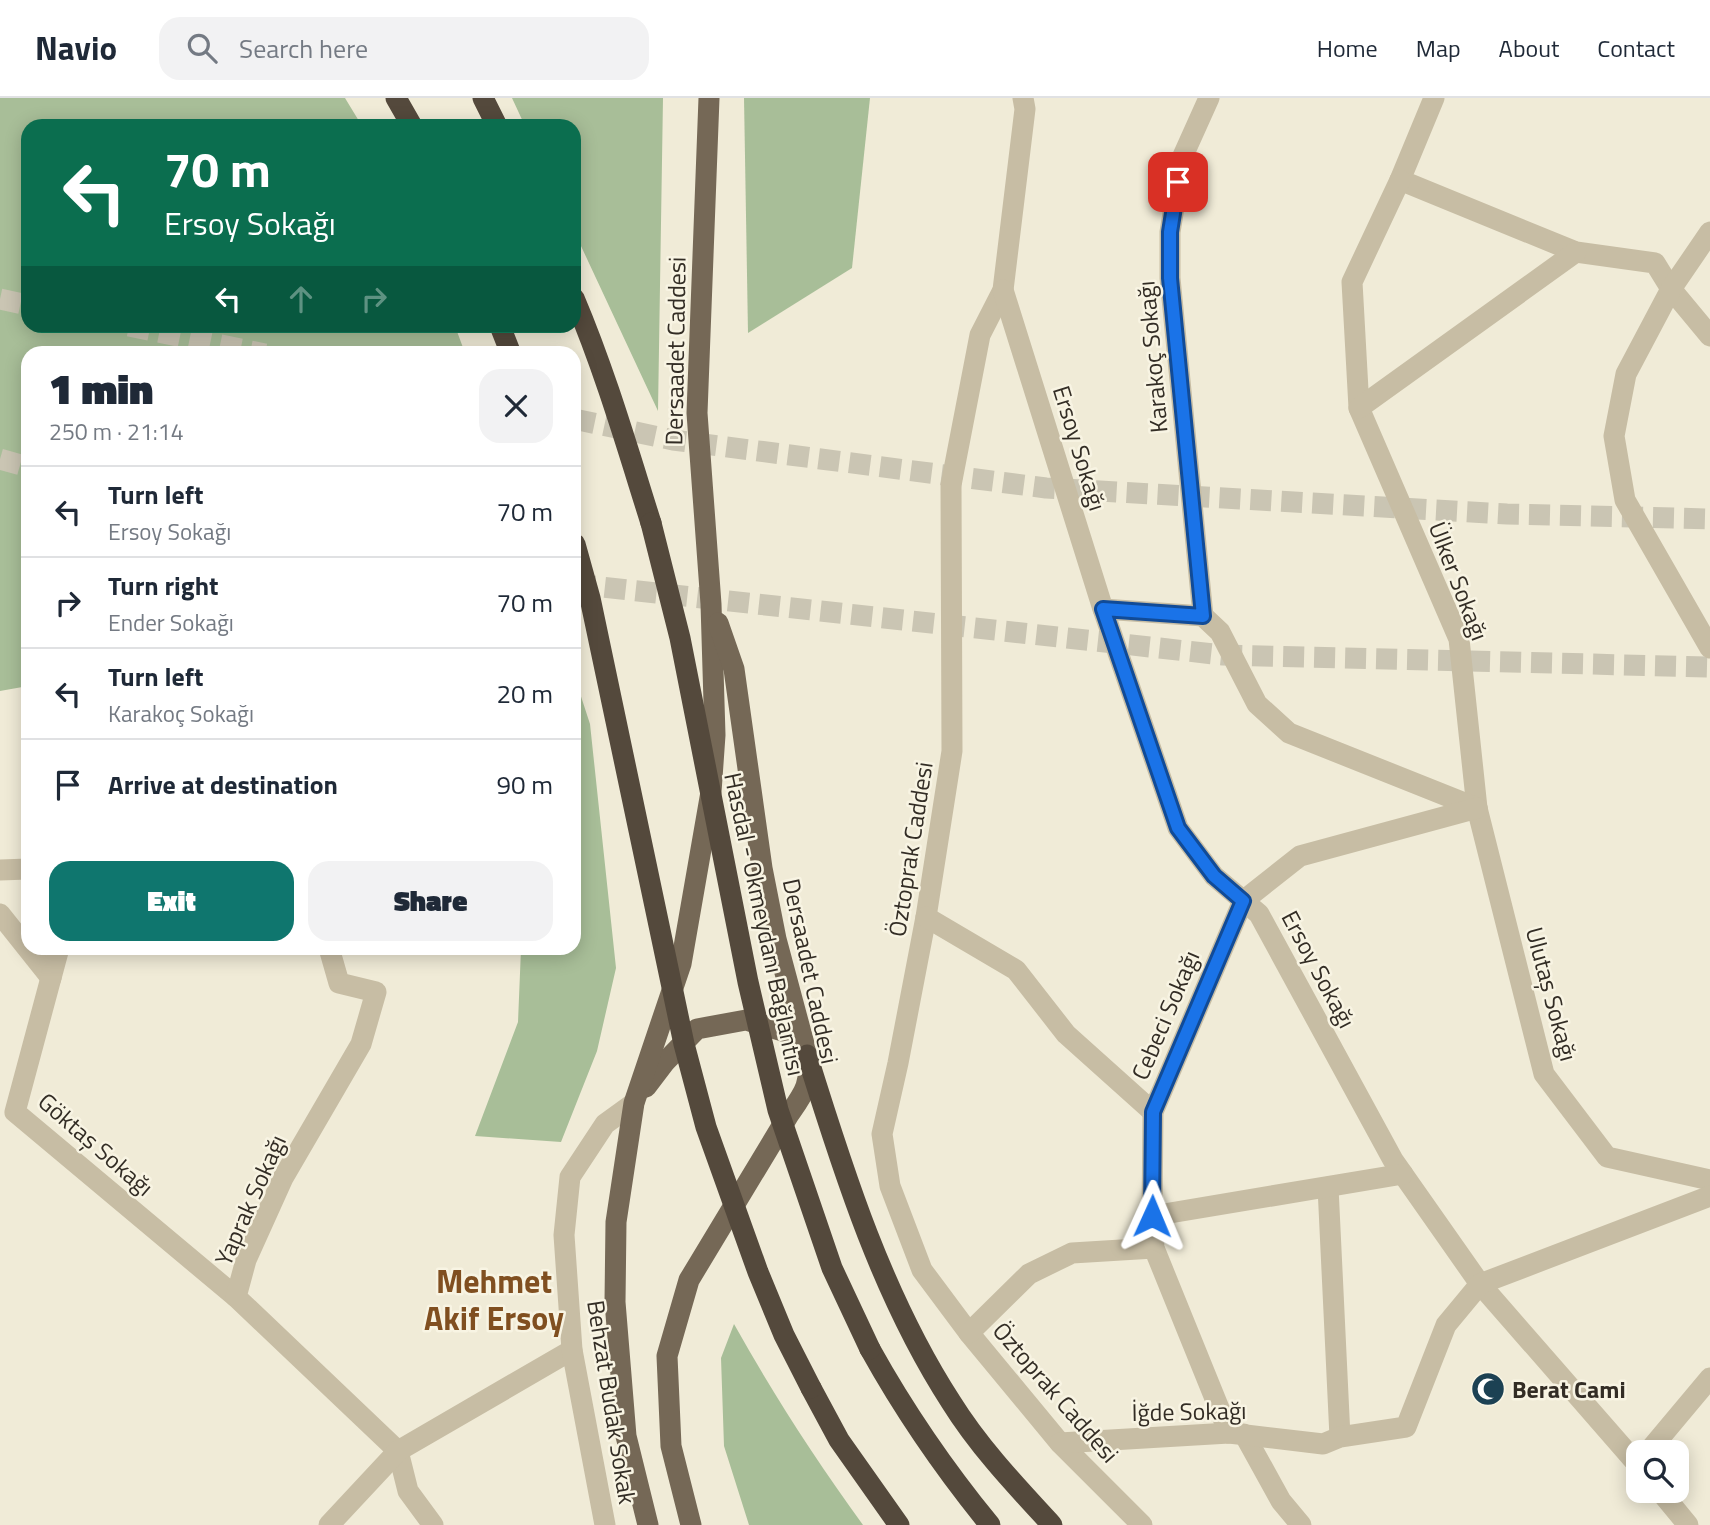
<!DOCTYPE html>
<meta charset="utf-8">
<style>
:root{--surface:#fff;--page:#f2f2f3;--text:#1f2937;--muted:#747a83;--line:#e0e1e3;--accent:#0f766e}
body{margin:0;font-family:"Titillium Web",sans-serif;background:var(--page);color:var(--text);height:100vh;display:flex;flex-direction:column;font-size:26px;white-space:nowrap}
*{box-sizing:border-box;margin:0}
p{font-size:23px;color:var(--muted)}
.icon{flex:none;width:38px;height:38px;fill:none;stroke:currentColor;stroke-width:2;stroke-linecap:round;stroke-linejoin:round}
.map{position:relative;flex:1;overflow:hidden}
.drawer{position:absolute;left:21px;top:248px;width:560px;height:609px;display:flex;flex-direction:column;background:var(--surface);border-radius:21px;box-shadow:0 4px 18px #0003}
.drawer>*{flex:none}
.top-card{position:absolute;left:21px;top:21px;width:560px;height:214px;border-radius:21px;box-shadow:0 4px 18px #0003;background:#0b6e4f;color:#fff;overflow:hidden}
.fabs{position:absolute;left:1626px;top:1342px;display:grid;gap:14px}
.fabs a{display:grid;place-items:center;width:63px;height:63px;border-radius:14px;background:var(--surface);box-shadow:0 4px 18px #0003;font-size:35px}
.pin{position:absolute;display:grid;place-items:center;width:60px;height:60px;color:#fff;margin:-30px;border-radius:14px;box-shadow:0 4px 10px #0006}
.me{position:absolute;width:77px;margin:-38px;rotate:1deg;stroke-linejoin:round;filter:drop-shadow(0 0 5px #0008)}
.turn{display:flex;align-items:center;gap:24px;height:147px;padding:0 28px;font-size:32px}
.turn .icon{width:91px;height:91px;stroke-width:2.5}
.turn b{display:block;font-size:49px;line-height:60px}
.lanes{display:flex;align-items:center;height:66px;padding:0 28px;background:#0003;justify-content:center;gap:35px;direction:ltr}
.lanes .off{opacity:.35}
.round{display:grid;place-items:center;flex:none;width:74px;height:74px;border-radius:21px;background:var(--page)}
.summary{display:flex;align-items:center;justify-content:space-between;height:119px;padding:0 28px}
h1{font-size:42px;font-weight:800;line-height:52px}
.action{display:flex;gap:14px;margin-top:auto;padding:14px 28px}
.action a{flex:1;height:80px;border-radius:21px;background:var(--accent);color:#fff;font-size:28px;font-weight:800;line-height:80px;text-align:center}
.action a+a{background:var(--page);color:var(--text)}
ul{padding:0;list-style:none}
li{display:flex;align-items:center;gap:21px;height:91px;padding:0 28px;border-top:2px solid var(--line)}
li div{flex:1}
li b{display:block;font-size:26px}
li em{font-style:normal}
header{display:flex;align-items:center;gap:42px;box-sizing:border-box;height:98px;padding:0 35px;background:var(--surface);border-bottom:2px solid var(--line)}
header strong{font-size:33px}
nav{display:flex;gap:38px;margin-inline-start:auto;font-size:24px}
.search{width:490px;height:63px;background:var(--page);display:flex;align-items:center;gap:18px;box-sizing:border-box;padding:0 24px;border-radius:21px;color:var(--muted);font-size:26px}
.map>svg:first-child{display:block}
.green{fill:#a8be98}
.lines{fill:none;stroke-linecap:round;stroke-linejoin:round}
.major-tunnel{stroke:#cac5b3;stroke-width:21;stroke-dasharray:21 10;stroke-linecap:butt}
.minor{stroke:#c7bda4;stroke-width:21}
.major{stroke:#756856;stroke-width:21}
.highway{stroke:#54493c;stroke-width:21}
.highway-bridge{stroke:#54493c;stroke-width:21}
.route-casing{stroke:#114b97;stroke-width:18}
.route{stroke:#1a73e8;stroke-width:12}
.labels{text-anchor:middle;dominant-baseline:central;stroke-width:5;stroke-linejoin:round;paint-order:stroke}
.street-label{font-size:24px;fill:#332d25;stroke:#f8f4e3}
.poi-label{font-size:24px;font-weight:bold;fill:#332d25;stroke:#f8f4e3;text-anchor:start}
.district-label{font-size:32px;font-weight:bold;fill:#804f20;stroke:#f8f4e3}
</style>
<header>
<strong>Navio</strong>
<div class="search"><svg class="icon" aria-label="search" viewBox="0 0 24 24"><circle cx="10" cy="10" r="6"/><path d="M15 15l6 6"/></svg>Search here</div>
<nav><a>Home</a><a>Map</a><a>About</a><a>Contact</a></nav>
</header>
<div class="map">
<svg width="1710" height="1427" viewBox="0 0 1710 1427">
<rect width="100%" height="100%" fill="#f0ebd7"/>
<g class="green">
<polygon points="0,0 345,0 362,28 28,28 28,228 455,228 465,255 28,256 28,588 0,593"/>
<polygon points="512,0 663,0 658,313 574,133 574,28 525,28"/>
<polygon points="744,0 870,0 852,170 748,235"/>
<polygon points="574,577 590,626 616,870 597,953 561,1044 475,1038 518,924 521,851 574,850"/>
<path d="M 734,1226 C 773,1296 816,1362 863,1427 L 749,1427 L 724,1348 L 721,1260 Z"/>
</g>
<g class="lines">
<g class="major-tunnel">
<polyline points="0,201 28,207"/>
<polyline points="129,228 265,256"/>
<polyline points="574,321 673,342 1046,390 1507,416 1710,421"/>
<polyline points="0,361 28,369"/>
<polyline points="574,486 1223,557 1710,569"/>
</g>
<g class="minor">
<polyline points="1023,0 1025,11 1003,192 980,237 951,387 952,653 926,819 898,965 882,1036 890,1088 922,1172 969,1235 1060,1345 1142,1427"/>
<polyline points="1434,0 1400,82 1576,154 1655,165 1671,191 1710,238"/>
<polyline points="1400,82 1352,184 1359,310 1459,541 1477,710 1544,976 1607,1059 1710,1082"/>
<polyline points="1710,134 1671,191 1626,276 1614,338 1625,402 1710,550"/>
<polyline points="1003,192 1103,511 1178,730 1214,778 1259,816 1393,1062 1480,1186 1638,1367"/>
<polyline points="1359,310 1576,154"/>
<polyline points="1103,511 1203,518 1220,534 1257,606 1289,635 1477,710"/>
<polyline points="1203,518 1170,180 1170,134 1182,60 1209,0"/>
<polyline points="0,772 28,771"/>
<polyline points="0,816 51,880"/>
<polyline points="926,819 1016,872 1066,936 1153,1014"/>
<polyline points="59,850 15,1014 236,1199"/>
<polyline points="329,850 339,885 376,894 361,946 283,1080 246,1162 236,1199 398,1353 408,1393 433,1427"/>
<polyline points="1328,1089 1340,1339"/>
<polyline points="1152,1118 1403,1076"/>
<polyline points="969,1235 1029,1176 1072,1155 1154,1150"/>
<polyline points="1229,1335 1154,1150 1152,1118 1153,1014 1243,803 1300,758 1477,710"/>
<polyline points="1244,1336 1281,1403 1301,1427"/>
<polyline points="1060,1345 1229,1335 1323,1346 1340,1339 1406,1329 1446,1227 1480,1186 1710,1098"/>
<polyline points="1648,1354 1710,1280"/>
<polyline points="1660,1393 1688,1427"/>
<polyline points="329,1427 398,1353 572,1252"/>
<polyline points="605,1427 572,1252 564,1137 570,1079 605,1026 634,1005"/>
</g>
<g class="major">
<polyline points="646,989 665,964 697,931 746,922 789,935 803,953"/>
<polyline points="648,1427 626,1338 615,1204 616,1124 634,1005 681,866 711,694 715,637 711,506 697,315 709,0"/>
<path d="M 691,1427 L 671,1348 L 667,1258 L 689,1182 L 788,1018 C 804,995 812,986 807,957 L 776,841 L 762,770 L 734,571 L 718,525"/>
</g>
<g class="highway">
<polyline points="396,0 412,28"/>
<polyline points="483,0 497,28"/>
<path d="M 574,200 C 605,273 627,349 651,425"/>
<polyline points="500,228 511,256"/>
<path d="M 807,957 C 844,1076 883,1199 951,1304 C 979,1349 1016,1388 1052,1427"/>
<path d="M 870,1251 C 905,1314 945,1372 990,1427"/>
<polyline points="811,1290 839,1342 899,1427"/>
</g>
<g class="highway-bridge">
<polyline points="651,425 680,540 748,884 778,1012 832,1170 870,1251"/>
<polyline points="575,446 590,500 684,946 706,1029 758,1174 784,1237 811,1290"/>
</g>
</g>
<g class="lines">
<g class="route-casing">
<polyline id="route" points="1152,1118 1153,1014 1243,803 1214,778 1178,730 1103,511 1203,518 1170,180 1170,134 1178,84"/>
</g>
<use href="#route" class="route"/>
</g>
<defs>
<g id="mosque-disc" transform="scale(1.75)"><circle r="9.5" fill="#1c4153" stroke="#f8f4e3"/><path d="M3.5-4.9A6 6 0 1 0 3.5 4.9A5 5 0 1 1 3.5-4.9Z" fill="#fff"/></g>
</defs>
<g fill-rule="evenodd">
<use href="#mosque-disc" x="1488" y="1291"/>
</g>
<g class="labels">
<g class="street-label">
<text transform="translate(675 253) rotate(-89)">Dersaadet Caddesi</text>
<text transform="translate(1152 259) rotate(-95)">Karakoç Sokağı</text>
<text transform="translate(1080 350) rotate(73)">Ersoy Sokağı</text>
<text transform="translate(1459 483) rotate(69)">Ülker Sokağı</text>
<text transform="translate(910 751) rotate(-81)">Öztoprak Caddesi</text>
<text transform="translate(765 826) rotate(78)">Hasdal - Okmeydanı Bağlantısı</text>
<text transform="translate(1319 871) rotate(62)">Ersoy Sokağı</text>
<text transform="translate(811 873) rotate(78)">Dersaadet Caddesi</text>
<text transform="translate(1552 896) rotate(75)">Ulutaş Sokağı</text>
<text transform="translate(1165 917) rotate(-67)">Cebeci Sokağı</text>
<text transform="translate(96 1046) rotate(41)">Göktaş Sokağı</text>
<text transform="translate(250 1102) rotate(-66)">Yaprak Sokağı</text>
<text transform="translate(1056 1294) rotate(49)">Öztoprak Caddesi</text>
<text transform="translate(612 1304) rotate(81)">Behzat Budak Sokak</text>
<text transform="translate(1189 1313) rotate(-1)">İğde Sokağı</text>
</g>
<g class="poi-label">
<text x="1512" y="1291">Berat Cami</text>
</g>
<g class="district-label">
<text x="494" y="1183">Mehmet<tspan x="494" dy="37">Akif Ersoy</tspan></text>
</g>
</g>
</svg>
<div class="fabs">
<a><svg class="icon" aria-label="search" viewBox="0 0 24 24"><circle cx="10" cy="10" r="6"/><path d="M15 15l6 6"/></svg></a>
</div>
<div class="pin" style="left:1178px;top:84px;background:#d93025"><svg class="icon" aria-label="arrive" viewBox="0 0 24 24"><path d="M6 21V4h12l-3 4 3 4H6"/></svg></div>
<svg class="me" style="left:1152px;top:1118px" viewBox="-20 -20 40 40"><path d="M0-17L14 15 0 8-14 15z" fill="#1a73e8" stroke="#fff" stroke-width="4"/></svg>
<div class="top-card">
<div class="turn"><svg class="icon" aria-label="left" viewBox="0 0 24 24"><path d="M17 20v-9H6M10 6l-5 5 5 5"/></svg><div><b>70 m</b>Ersoy Sokağı</div></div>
<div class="lanes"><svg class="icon" aria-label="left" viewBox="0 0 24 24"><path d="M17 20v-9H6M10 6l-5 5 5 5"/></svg><svg class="icon off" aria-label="ahead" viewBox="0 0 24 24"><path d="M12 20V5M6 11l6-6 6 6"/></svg><svg class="icon off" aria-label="right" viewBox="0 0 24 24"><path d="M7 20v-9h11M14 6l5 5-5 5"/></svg></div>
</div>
<section class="drawer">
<div class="summary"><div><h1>1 min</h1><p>250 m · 21:14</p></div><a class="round"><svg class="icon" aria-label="close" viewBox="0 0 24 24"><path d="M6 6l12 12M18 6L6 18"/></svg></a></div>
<ul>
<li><svg class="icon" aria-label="left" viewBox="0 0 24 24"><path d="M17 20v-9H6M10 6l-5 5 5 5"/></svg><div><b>Turn left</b><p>Ersoy Sokağı</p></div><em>70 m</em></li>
<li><svg class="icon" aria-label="right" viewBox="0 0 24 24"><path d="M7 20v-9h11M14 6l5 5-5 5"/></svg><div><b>Turn right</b><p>Ender Sokağı</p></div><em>70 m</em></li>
<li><svg class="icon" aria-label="left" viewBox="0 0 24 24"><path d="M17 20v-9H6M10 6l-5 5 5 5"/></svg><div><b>Turn left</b><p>Karakoç Sokağı</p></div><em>20 m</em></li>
<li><svg class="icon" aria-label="arrive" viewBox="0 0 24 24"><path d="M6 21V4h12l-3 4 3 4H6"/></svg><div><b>Arrive at destination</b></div><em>90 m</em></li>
</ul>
<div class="action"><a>Exit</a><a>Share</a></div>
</section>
</div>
